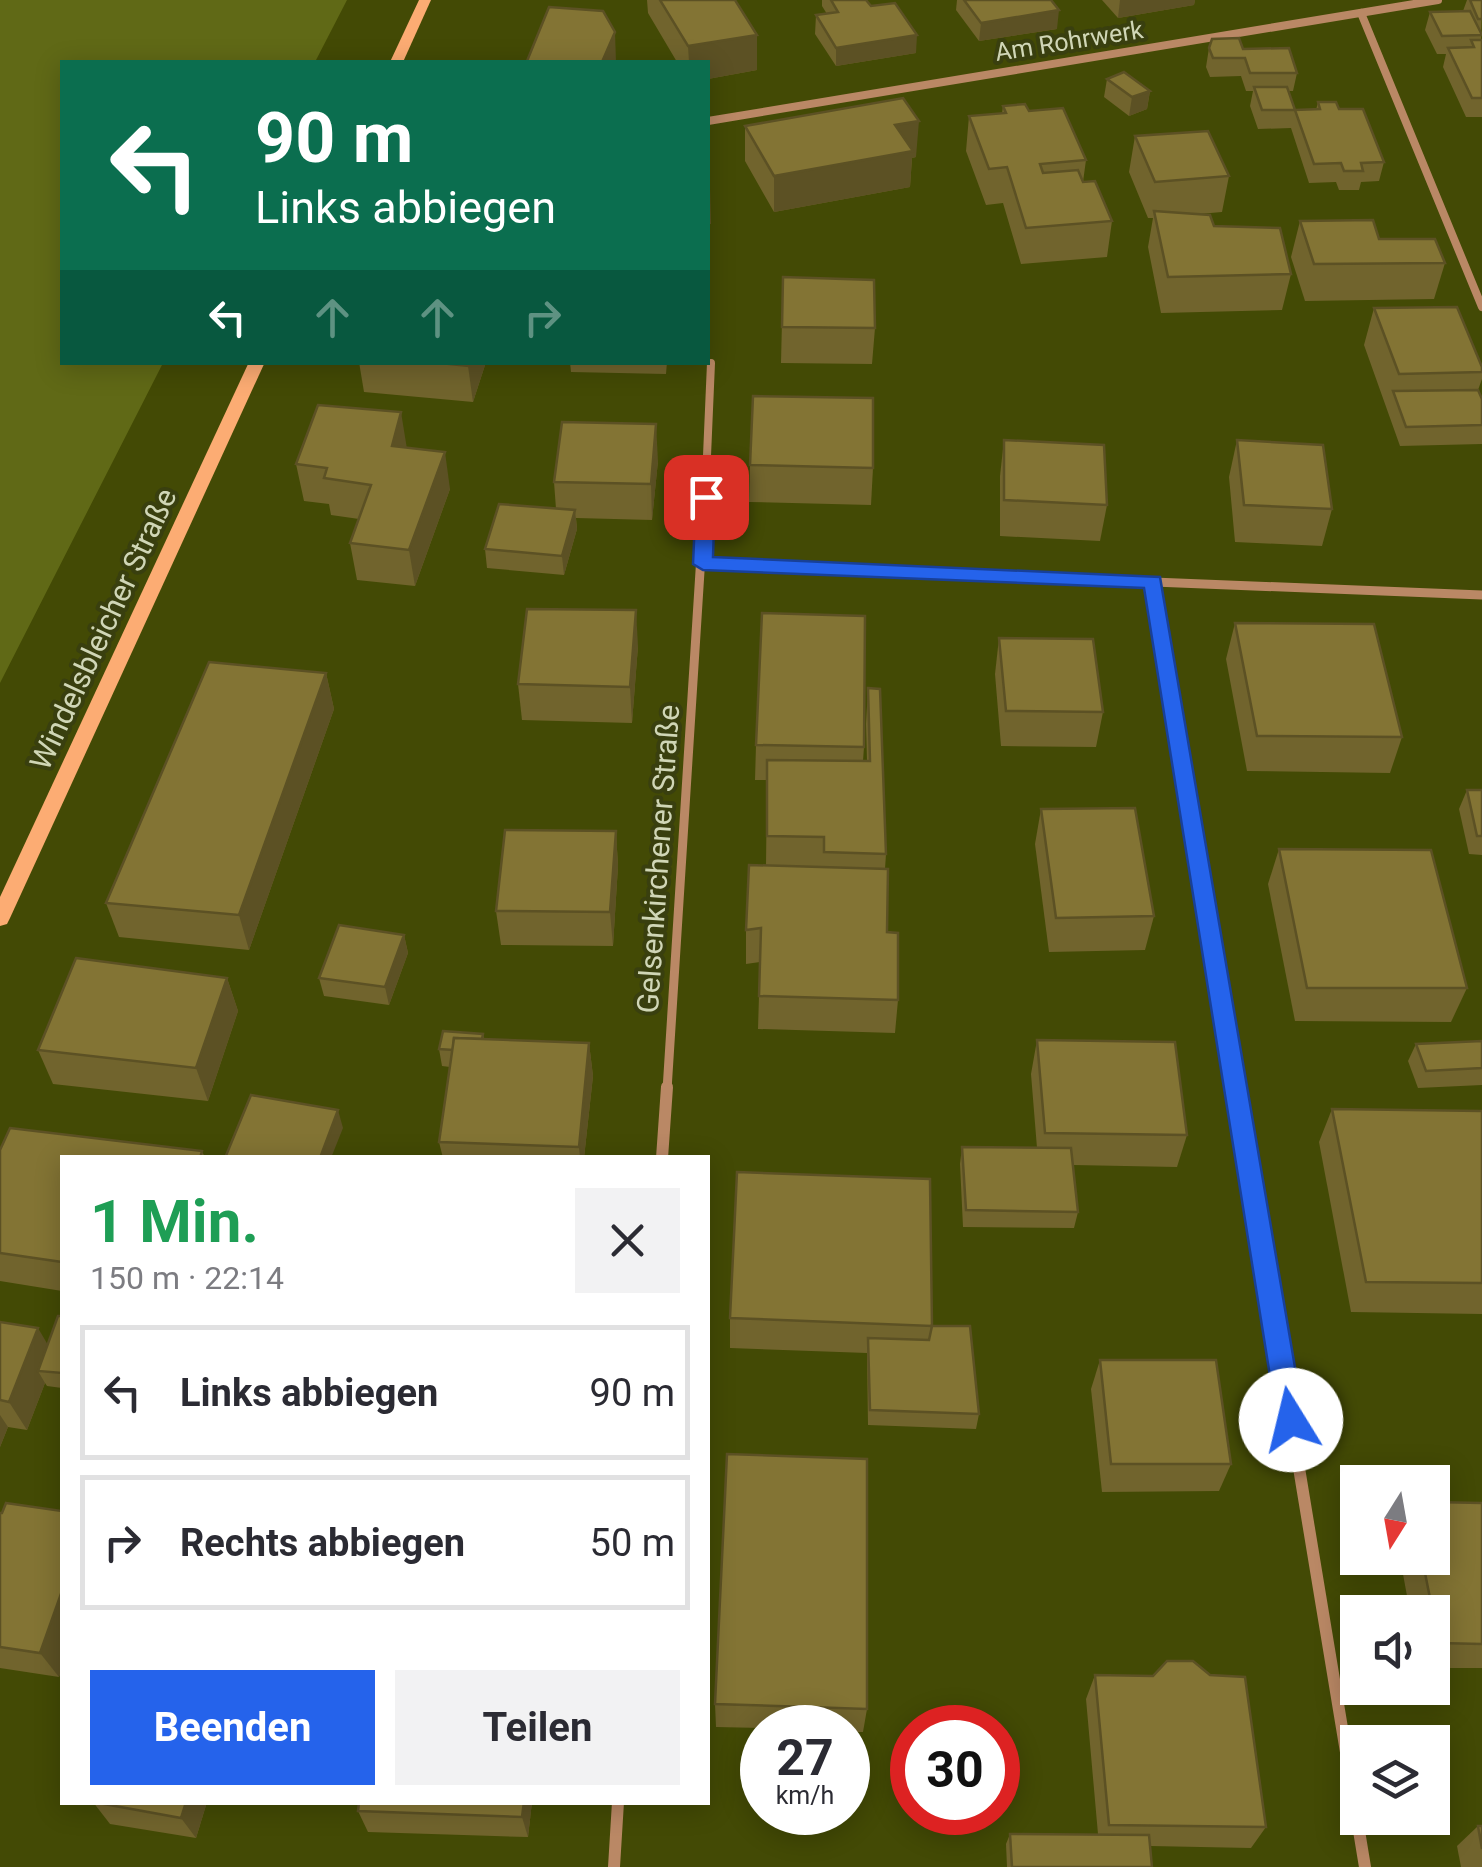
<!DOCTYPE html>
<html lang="de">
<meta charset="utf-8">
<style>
:root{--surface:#fff;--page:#f2f2f3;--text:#2b2b33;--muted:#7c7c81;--line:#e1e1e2;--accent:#2563eb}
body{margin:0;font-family:Roboto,sans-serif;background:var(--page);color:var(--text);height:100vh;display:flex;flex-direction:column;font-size:38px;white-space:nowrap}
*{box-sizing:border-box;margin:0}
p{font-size:32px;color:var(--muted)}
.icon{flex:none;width:55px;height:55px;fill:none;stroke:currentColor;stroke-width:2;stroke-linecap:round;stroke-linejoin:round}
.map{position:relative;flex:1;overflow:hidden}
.side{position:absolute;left:60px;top:1155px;width:650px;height:650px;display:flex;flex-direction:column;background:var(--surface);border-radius:0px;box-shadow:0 5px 25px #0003}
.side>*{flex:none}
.banner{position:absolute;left:60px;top:60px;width:650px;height:305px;border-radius:0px;box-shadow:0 5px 25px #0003;background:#0b6e4f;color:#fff;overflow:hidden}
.needle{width:65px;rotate:191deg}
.controls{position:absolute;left:1340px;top:1465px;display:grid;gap:20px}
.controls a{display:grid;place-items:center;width:110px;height:110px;border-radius:0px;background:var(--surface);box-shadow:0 5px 25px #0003;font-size:50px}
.speed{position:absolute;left:740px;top:1705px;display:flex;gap:20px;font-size:50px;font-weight:700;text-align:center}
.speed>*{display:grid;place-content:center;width:130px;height:130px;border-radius:50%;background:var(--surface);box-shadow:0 5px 25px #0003;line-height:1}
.speed small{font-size:25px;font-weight:400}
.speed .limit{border:15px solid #d22;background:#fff;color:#111}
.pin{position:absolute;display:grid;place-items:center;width:85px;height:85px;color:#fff;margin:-42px;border-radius:20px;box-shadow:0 5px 15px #0006}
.me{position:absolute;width:110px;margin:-55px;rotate:351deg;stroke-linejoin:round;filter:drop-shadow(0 0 8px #0008)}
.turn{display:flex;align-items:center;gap:35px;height:210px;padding:0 30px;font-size:45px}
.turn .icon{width:130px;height:130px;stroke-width:2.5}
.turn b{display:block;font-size:70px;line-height:85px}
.lanes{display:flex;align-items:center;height:95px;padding:0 30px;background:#0003;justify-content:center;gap:50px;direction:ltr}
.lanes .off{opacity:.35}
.round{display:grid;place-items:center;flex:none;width:105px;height:105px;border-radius:0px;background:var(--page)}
.summary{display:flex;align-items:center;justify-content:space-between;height:170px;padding:0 30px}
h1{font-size:60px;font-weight:700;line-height:75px;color:#1e9e55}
.button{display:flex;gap:20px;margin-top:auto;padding:20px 30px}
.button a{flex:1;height:115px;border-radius:0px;background:var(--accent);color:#fff;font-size:40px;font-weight:700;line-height:115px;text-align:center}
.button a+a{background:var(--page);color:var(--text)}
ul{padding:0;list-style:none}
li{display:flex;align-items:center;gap:30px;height:135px;margin:0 20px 15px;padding:0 10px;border:5px solid var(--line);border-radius:0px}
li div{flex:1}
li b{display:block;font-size:38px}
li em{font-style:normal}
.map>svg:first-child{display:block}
.green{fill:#606916}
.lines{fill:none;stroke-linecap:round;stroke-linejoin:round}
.minor-far2{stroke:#ba8865;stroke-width:8}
.minor-far1{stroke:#ba8865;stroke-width:9}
.minor{stroke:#ba8865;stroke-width:12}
.secondary{fill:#fcac73;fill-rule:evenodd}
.wall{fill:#71642d}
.shaded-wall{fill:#5c5124}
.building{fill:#837434;stroke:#5c5124;stroke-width:2.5}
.route{fill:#2563eb;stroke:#184099;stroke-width:2.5}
.labels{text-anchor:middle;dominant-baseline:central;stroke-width:8;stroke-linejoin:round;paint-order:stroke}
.far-street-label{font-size:25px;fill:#d0d6b6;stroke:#393f0f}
.street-label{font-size:30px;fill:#d0d6b6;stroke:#393f0f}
</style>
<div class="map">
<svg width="1482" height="1867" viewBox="0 0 1482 1867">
<rect width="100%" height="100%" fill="#434a05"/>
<polygon class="green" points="0,0 347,0 315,62 62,62 62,362 163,363 0,683"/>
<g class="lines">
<g class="minor-far2">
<polyline points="1361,13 1482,307"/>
<polyline points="708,121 1438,0"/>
<polyline points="706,479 711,363"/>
</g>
<g class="minor-far1">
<polyline points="703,564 1482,595"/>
<polyline points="1153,582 1237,1090"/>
<polyline points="667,1090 706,477"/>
</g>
<g class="minor">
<polyline points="1236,1087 1365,1867"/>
<polyline points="662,1158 667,1087"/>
<polyline points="614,1867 618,1802"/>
</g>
<g class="secondary">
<polygon points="419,0 431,0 403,62 390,62"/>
<polygon points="249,362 265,362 10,918 7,924 0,926 0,897"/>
</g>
</g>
<g class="wall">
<polygon points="647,0 735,0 757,70 708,79 708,62 677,62 648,13"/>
<polygon points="822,0 866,0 916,53 836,66 815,34 816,15 827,14 822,6"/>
<polygon points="957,0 1051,0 1057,29 979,41 956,10"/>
<polygon points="1102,0 1195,0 1194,5 1118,18"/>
<polygon points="1467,0 1482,0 1481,40 1482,40 1482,117 1466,117 1443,67 1446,54 1437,54 1425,30 1430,12 1463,11"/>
<polygon points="1209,48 1243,49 1297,73 1293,91 1289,91 1295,110 1316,110 1318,102 1339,109 1384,162 1379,181 1361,182 1359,190 1339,190 1336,182 1309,183 1291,128 1258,129 1250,106 1253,91 1246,91 1241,76 1210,77 1206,67"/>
<polygon points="1107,79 1150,91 1147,109 1129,116 1104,97"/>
<polygon points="1003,106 1029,111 1086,160 1083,182 1112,221 1107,257 1021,264 1003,203 986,205 966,151 969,116 1002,113"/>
<polygon points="745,126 916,157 912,158 910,187 774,212 745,161"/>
<polygon points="1135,136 1229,176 1222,212 1199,214 1214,226 1291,274 1282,310 1161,313 1148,247 1153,218 1148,218 1129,172"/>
<polygon points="1300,221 1379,239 1445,263 1434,299 1305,301 1291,257"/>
<polygon points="783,277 875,328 872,364 781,363"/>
<polygon points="1374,308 1482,367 1482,379 1478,390 1482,399 1482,444 1400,446 1364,345"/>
<polygon points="359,362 486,362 473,402 364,392"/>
<polygon points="570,362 667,362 666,374 571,372"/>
<polygon points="1004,440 1107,505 1100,541 1000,536 1000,476"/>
<polygon points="1237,440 1332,509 1322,546 1235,542 1229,477"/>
<polygon points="407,448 450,489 415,586 357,580 350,543 359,519 331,515 329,504 304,501 296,464"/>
<polygon points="658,461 652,520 576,518 577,529 564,575 487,568 485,549 556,509 554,482"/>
<polygon points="750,465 873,468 871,505 749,502"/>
<polygon points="1235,623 1402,737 1390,773 1247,771 1226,659"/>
<polygon points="999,638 1103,712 1096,747 1001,746 995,674"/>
<polygon points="638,646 632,723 522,720 518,684"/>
<polygon points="326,673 334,709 249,950 119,937 106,903"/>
<polygon points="868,688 886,854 885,869 887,932 898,1000 895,1033 758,1029 760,962 746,964 746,930 766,865 767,780 755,780 756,745 864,747 863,761 867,761 866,724"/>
<polygon points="1467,790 1482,790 1482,855 1469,854 1459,809"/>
<polygon points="1041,809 1154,916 1145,950 1049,952 1035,844"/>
<polygon points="616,831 618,866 613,946 501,945 496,911"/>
<polygon points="1279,849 1467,988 1451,1022 1295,1021 1268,884"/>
<polygon points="404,935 408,953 389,1005 324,996 319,978"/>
<polygon points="227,978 238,1011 208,1101 53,1084 38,1050"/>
<polygon points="483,1034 484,1039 589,1043 593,1076 584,1158 443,1158 439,1142 450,1067 442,1066 439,1049"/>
<polygon points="1037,1040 1187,1135 1177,1167 1073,1165 1078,1212 1074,1228 963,1227 960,1164 962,1147 1037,1148 1031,1074"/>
<polygon points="1482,1041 1482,1085 1418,1088 1408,1061 1416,1044"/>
<polygon points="1332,1109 1482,1111 1482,1314 1351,1312 1319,1142"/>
<polygon points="0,1150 202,1151 205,1158 62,1158 62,1291 0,1281"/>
<polygon points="62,1316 62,1388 47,1386 45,1383 27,1430 8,1427 0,1447 0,1322 48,1345"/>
<polygon points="730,1318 932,1326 979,1414 976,1429 868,1425 867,1353 730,1348"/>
<polygon points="1100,1360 1231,1464 1219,1491 1102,1492 1091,1389"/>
<polygon points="1482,1503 1482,1668 1432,1668 1432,1612 1410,1612 1400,1558 1432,1558"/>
<polygon points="62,1511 62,1667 59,1677 0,1668 0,1513"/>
<polygon points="1095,1675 1266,1827 1251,1848 1150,1846 1152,1867 1007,1867 1006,1844 1010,1834 1098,1834 1086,1699"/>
<polygon points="715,1704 867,1709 863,1732 848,1732 848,1728 762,1728 716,1727"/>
<polygon points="93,1802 207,1802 196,1838 110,1824"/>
<polygon points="532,1802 528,1837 368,1832 358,1811"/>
<polygon points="1478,1826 1482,1826 1482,1867 1461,1867 1457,1846"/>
</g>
<g class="shaded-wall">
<polygon points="1120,0 1195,0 1194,5 1118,18"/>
<polygon points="1059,10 1057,29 979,41 981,23"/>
<polygon points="615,32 616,62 602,62"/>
<polygon points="757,35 757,70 708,79 708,62 689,62 688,46"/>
<polygon points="917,35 916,53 836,66 836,48"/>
<polygon points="1150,91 1147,109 1129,116 1132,97"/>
<polygon points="919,121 916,157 912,158 910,187 774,212 774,176 895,125"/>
<polygon points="708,188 710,188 711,224 708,224"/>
<polygon points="469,362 486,362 473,402 468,366"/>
<polygon points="401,412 407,449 392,446"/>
<polygon points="656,424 658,461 652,520 651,484"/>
<polygon points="445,452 450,489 415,586 409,550"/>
<polygon points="575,510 577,529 564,575 562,556"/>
<polygon points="636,610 638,646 632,723 630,687"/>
<polygon points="326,673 334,709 249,950 239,915"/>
<polygon points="616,831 618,866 613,946 610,912"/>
<polygon points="404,935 408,953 389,1005 385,987"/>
<polygon points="227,978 238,1011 208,1101 196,1068"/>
<polygon points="589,1043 593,1076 584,1158 580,1158 579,1147"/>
<polygon points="338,1110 343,1128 331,1158 320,1158"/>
<polygon points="38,1328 55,1357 38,1371 45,1383 27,1430 9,1402"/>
<polygon points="0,1415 8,1427 0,1447"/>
<polygon points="62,1591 62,1667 59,1677 40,1653"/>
<polygon points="186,1802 207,1802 196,1838 181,1818"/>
<polygon points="524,1802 532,1802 528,1837 522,1817"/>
</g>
<g class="building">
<polygon points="660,0 735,0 757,35 688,46"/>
<polygon points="831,0 866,0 871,6 895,3 917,35 836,48 816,15 838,12"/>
<polygon points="964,0 1051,0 1059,10 981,23"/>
<polygon points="1470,0 1482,0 1482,19 1478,19"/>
<polygon points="549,7 603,11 615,32 602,62 549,62 527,61"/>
<polygon points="1470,11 1482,35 1442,36 1430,12"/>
<polygon points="1239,38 1243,49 1289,48 1297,73 1250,73 1245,58 1213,58 1209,48 1212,39"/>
<polygon points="1471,40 1482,40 1482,98 1472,98 1448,48 1474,47"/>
<polygon points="1124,72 1150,91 1132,97 1107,79"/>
<polygon points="1254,87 1287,87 1295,110 1320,109 1318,102 1336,102 1339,109 1363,109 1384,162 1361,163 1363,171 1344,171 1341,163 1314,164 1295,110 1262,110"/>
<polygon points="903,98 919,121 895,125 913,151 774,176 745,126"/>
<polygon points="1025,104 1029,111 1063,108 1086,160 1040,164 1043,173 1078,170 1083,182 1095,181 1112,221 1026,228 1007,167 989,169 969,116 1006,113 1003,106"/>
<polygon points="1208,131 1229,176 1155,182 1135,136"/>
<polygon points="1154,211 1210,215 1214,226 1280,228 1291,274 1168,277"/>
<polygon points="1373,220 1379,239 1435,239 1445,263 1314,264 1300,221"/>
<polygon points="783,277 874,280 875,328 782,327"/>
<polygon points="1457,307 1482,367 1482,372 1399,374 1374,308"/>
<polygon points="430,362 469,362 468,366"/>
<polygon points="1478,390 1482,399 1482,425 1406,427 1393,391"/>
<polygon points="753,396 873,398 873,468 750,465"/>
<polygon points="318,405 401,412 392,446 445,452 409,550 350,543 371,485 324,478 327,468 296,464"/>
<polygon points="562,422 656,424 651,484 554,482"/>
<polygon points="1004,440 1104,445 1107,505 1004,500"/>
<polygon points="1237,440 1323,445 1332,509 1244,505"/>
<polygon points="499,504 575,510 562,556 485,549"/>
<polygon points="527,609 636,610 630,687 518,684"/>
<polygon points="762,613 865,616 864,747 756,745"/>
<polygon points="1235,623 1374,624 1402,737 1257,736"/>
<polygon points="999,638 1093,639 1103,712 1006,711"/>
<polygon points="209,662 326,673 239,915 106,903"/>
<polygon points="868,688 880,689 886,854 824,852 824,837 767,836 767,760 870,761"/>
<polygon points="1467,790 1482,790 1482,836 1477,836"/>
<polygon points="1135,808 1154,916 1056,918 1041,809"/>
<polygon points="505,830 616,831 610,912 496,911"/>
<polygon points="1279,849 1431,850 1467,988 1307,988"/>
<polygon points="749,865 888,869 887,932 898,933 898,1000 759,996 761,928 746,930"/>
<polygon points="339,925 404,935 385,987 319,978"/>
<polygon points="76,958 227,978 196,1068 38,1050"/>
<polygon points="443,1031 483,1034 482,1039 454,1038 453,1050 439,1049"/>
<polygon points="454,1038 589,1043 579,1147 439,1142"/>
<polygon points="1037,1040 1175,1042 1187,1135 1045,1133"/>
<polygon points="1482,1041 1482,1068 1426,1071 1416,1044"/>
<polygon points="251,1095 338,1110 320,1158 225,1158"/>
<polygon points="1332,1109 1482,1111 1482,1283 1366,1282"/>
<polygon points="10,1128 202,1151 200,1158 62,1158 62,1262 0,1253 0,1150"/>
<polygon points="962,1147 1071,1148 1078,1212 966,1210"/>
<polygon points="737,1172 930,1179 932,1326 730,1318"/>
<polygon points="58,1316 62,1316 62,1373 38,1371"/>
<polygon points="0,1322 38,1328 9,1402 0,1400"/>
<polygon points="930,1326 970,1326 979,1414 870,1410 868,1338 929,1340 932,1326"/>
<polygon points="1100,1360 1216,1360 1231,1464 1111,1464"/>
<polygon points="727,1454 867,1459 867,1709 715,1704"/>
<polygon points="1432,1502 1482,1503 1482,1644 1439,1643 1422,1558 1432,1558"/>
<polygon points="6,1503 62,1511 62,1591 40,1653 0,1647 0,1513 2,1513"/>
<polygon points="1167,1661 1193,1661 1210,1675 1245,1677 1266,1827 1109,1825 1095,1675 1153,1676"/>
<polygon points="93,1802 186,1802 181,1818"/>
<polygon points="359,1802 524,1802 522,1817 358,1811"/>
<polygon points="1478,1826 1482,1826 1482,1849"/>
<polygon points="1010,1834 1149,1835 1152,1867 1012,1867"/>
</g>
<polygon class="route" points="706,490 715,497 713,557 1160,577 1304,1420 1300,1429 1291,1432 1281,1429 1277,1420 1144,588 703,570 693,564 696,497"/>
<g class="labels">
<g class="far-street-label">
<text transform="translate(1069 41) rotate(-9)">Am Rohrwerk</text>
</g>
<g class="street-label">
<text transform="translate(103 629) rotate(-65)">Windelsbleicher Straße</text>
<text transform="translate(658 859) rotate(-86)">Gelsenkirchener Straße</text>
</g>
</g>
</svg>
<div class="controls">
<a><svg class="needle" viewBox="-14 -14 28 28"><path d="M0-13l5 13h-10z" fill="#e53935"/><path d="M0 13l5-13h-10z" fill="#7c7c81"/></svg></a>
<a><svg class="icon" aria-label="sound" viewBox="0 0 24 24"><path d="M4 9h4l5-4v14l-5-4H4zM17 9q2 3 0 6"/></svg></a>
<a><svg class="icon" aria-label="layers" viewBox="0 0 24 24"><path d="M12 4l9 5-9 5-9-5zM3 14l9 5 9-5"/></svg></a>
</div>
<div class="speed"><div>27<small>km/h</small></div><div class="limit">30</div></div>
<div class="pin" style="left:706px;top:497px;background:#d93025"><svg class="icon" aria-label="arrive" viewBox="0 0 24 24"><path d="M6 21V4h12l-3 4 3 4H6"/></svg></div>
<svg class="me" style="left:1291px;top:1420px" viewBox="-20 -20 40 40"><circle r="19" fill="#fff"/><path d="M0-13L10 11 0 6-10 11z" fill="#2563eb"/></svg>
<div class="banner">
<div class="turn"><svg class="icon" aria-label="left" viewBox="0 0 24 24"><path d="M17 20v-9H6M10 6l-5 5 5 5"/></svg><div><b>90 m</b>Links abbiegen</div></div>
<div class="lanes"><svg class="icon" aria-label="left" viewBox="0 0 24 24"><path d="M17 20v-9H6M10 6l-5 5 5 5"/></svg><svg class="icon off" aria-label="ahead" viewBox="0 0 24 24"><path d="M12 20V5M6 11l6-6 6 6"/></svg><svg class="icon off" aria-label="ahead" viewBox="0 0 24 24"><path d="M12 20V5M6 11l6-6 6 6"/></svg><svg class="icon off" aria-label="right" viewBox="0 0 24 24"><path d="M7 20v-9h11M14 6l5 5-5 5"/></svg></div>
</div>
<section class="side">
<div class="summary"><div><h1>1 Min.</h1><p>150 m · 22:14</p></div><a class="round"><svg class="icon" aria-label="close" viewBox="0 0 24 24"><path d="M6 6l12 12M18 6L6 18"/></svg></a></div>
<ul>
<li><svg class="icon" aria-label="left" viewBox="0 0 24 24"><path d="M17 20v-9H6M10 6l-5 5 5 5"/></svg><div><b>Links abbiegen</b></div><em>90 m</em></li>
<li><svg class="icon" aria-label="right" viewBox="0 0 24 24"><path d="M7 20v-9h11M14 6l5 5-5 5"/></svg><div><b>Rechts abbiegen</b></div><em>50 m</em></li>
</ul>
<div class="button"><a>Beenden</a><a>Teilen</a></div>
</section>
</div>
